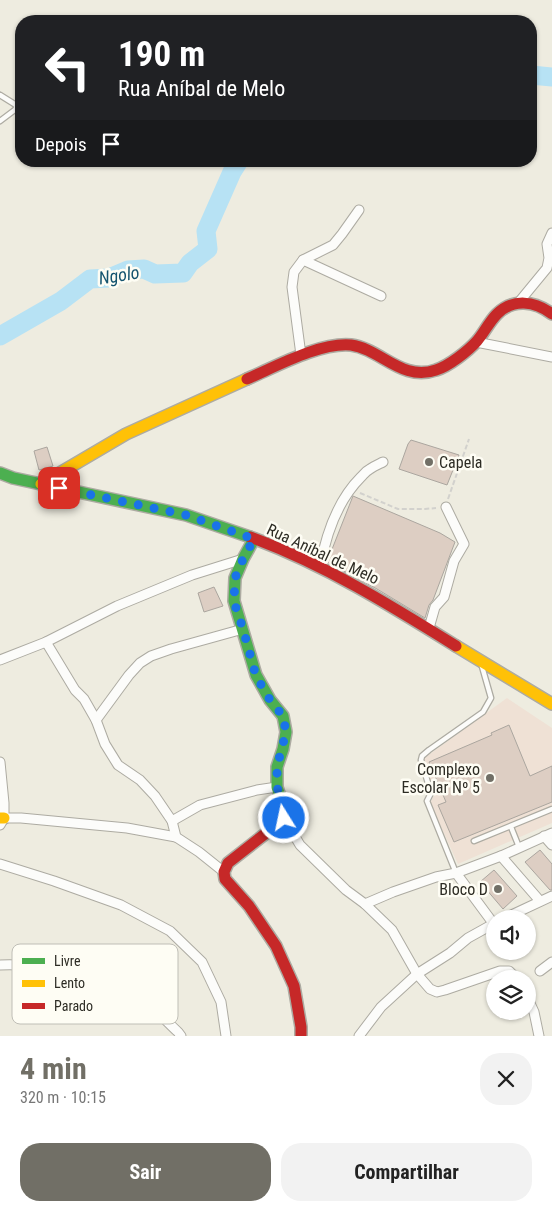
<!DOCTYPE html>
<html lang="pt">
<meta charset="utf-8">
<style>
:root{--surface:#fff;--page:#f2f2f2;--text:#222;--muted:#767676;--accent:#716f66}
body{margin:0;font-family:"Roboto Condensed",sans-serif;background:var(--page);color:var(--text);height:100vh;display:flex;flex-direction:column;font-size:19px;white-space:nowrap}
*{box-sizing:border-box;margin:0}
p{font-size:16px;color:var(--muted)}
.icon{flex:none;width:28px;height:28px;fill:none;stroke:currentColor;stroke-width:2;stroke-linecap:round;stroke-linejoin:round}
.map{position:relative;height:1036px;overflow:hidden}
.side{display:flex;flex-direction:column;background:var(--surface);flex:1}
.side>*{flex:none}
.banner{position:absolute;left:15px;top:15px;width:522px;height:152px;border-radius:20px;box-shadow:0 1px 4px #0004;background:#202124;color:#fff;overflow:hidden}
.controls{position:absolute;left:486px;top:910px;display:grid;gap:10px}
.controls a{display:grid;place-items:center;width:50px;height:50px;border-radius:50%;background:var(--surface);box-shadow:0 1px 4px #0004;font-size:25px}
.pin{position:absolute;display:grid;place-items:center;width:42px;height:42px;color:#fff;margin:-21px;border-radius:10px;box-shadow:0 2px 8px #0006}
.me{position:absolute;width:55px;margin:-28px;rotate:350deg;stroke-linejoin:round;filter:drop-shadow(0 0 4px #0008)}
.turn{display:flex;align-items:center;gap:18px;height:105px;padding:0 20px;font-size:22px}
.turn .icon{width:65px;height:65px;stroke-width:2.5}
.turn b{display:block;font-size:35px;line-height:42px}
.then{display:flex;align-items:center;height:48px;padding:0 20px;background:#0003;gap:10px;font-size:19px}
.round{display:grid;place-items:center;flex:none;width:52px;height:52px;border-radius:20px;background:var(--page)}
.summary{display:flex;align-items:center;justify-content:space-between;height:85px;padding:0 20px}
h1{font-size:30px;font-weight:700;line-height:38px;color:var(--accent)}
.button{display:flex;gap:10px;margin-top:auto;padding:10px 20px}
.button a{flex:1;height:58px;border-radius:20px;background:var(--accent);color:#fff;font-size:20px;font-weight:700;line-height:58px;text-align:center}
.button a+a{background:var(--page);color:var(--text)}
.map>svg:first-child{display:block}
.education{fill:#efe1d5}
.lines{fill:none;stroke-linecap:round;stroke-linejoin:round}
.river{stroke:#b7e2f4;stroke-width:19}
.building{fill:#ddcec3;stroke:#aba69f}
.lane-casing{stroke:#adaba2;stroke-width:7}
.street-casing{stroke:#adaba2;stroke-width:11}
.fast-casing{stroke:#adaba2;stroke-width:14}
.slow-casing{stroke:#adaba2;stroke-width:14}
.jam-casing{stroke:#adaba2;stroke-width:14}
.path{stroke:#d2d1cd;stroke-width:2;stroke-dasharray:5 2.5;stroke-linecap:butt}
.lane{stroke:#fcfcfa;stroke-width:4.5}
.street{stroke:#fcfcfa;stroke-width:9}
.fast{stroke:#4caf50;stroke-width:11}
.slow{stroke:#ffc107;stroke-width:11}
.jam{stroke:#c62828;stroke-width:11}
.route{stroke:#1a73e8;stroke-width:9;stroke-dasharray:0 16.2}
.poi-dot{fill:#716f66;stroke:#fefdf4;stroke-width:2}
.labels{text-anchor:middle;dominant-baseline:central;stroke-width:5;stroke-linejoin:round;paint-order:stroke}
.poi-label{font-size:16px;fill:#2d2c24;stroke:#fefdf4;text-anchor:end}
.street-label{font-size:16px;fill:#2d2c24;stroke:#fefdf4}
.water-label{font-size:18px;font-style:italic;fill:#15546f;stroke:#fefdf4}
.key{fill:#fefdf4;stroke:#bfbeb6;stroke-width:1}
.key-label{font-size:14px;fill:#2d2c24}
</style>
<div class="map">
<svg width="552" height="1036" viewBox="0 0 552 1036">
<rect width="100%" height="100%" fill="#eeece0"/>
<polygon class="education" points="507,698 552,728 552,823 458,864 430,803 434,796 423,759"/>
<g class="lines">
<g class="river">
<polyline points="531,75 552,77"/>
<polyline points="0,336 61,301 90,279 109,278 128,270 144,269 155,274 183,273 190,263 208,249 206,231 232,172 239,161"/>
</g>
</g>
<g class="building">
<polygon points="411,440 459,455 447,485 399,469 408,444"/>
<polygon points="47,447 53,466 39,470 34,451"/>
<polygon points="353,496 440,533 455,542 433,600 429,605 425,618 377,589 327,562"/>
<polygon points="214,587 223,606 204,612 198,593"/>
<polygon points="509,725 530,776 552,766 552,802 454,842 438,805 446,802 429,762 492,735 491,733"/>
<polygon points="540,850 552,864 552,890 550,890 525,862"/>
<polygon points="494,870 517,896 503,909 480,882"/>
</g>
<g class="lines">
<g class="lane-casing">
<g id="lane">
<polyline points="0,95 16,105 16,109 0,121"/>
<polyline points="511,827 519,847"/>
<polyline points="474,841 552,809"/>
<polyline points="456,873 427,801 431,793 421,760 422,756 429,750 483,712 491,698 481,663"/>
</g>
</g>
<g class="street-casing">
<g id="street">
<polyline points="303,260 381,296"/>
<polyline points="519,302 547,268 549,258 547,244 552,233"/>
<polyline points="476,342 552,357"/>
<polyline points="301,355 292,287 294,272 303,260 333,245 342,234 359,210"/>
<path d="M 320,567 C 326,534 337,501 361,477 C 364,474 366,471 370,469 C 374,466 379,464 383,462"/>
<polyline points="429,628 435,607 444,597 454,561 464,544 446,507"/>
<polyline points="46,642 75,690 84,699 96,720 105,744 118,765 140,780 155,796 172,821 176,837 199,852 224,872"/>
<polyline points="0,660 46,642 117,606 192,575 243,559"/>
<polyline points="96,720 129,675 140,663 151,656 171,649 243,629"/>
<polyline points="0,762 4,803 4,818 0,825"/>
<polyline points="4,818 21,818 127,828 176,837"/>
<polyline points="284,818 300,845 346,890 365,904 392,930 417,974 430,989 437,992 445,990 500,971 509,971 517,979"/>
<polyline points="172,821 200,805 257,790 277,787"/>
<polyline points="544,836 552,845"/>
<polyline points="501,856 540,901"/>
<polyline points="0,864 54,881 121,905 170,931 202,962 221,1002 226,1036"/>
<polyline points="456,873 493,923"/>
<polyline points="365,904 393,892 436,877 456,873 501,856 552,833"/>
<polyline points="503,919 552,896"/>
<path d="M 0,965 C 43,963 88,975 126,993 C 133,997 141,999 147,1004 C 158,1011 168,1023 178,1032 L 181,1036"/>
<polyline points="540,971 552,962"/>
<polyline points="528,999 534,1012 539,1036"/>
<polyline points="359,1036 381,1007 417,974 450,953 468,938 495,923"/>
</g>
</g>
<g class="fast-casing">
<g id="fast">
<polyline points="0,473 13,478 186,515 250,537"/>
<polyline points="254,539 243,559 235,578 234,601 256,675 270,700 283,716 286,732 283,749 277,767 277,787 284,809 284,818 279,823"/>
</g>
</g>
<g class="slow-casing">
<g id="slow">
<polyline points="41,484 126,434 247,379"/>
<polyline points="456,646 552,704"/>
<polyline points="0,818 4,818"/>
</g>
</g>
<g class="jam-casing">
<g id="jam">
<path d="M 247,379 C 275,367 320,342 351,345 C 381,349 402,382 436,370 C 449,366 468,351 477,341 C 484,333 489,322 497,314 C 513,298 535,301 552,314"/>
<path d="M 250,537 C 324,564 390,605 456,646"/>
<polyline points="279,823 228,863 224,872 225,879 249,906 276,946 294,986 301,1027 301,1036"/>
</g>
</g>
<g class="path">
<polyline points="360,493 398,509 425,509 436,508"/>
<polyline points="448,499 469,439"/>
</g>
<use href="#lane" class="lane"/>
<use href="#street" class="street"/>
<use href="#fast" class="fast"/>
<use href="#slow" class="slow"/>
<use href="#jam" class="jam"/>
</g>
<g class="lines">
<polyline class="route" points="59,488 186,515 254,539 243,559 235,578 234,602 243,629 256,676 270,700 283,716 286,732 277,767 277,787 284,809 284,818"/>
</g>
<g class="poi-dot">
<circle cx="429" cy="462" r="5"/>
<circle cx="490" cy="778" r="5"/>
<circle cx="498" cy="889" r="5"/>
</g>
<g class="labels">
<g class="poi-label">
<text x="439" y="462" text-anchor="start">Capela</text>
<text x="480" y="769">Complexo<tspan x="480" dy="18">Escolar Nº 5</tspan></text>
<text x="488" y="889">Bloco D</text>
</g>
<g class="street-label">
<text transform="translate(323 554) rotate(25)">Rua Aníbal de Melo</text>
</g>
<g class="water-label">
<text transform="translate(119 275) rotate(-9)">Ngolo</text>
</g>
</g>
<rect x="12" y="944" width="166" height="80" rx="8" class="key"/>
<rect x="22" y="958" width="23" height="6" fill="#4caf50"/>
<rect x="22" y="980" width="23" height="7" fill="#ffc107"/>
<rect x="22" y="1003" width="23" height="6" fill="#c62828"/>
<g class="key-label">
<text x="54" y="966">Livre</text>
<text x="54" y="988">Lento</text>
<text x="54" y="1011">Parado</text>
</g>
</svg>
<div class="controls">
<a><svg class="icon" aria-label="sound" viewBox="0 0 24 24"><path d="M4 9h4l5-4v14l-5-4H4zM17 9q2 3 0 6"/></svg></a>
<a><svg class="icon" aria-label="layers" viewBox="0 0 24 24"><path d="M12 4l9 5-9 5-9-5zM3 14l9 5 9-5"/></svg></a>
</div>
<div class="pin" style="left:59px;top:488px;background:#d93025"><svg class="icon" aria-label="arrive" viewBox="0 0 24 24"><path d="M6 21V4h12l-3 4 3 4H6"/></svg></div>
<svg class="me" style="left:284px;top:818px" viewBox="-20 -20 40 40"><circle r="17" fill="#1a73e8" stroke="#fff" stroke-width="3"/><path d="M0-11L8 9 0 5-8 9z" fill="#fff"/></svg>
<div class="banner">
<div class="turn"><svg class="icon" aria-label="left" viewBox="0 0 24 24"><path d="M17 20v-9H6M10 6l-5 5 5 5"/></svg><div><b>190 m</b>Rua Aníbal de Melo</div></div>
<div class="then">Depois<svg class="icon" aria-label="arrive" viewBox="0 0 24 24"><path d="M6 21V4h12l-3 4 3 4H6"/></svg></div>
</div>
</div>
<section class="side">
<div class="summary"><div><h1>4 min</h1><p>320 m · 10:15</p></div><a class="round"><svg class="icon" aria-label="close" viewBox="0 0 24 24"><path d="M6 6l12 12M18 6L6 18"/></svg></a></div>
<div class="button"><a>Sair</a><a>Compartilhar</a></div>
</section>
